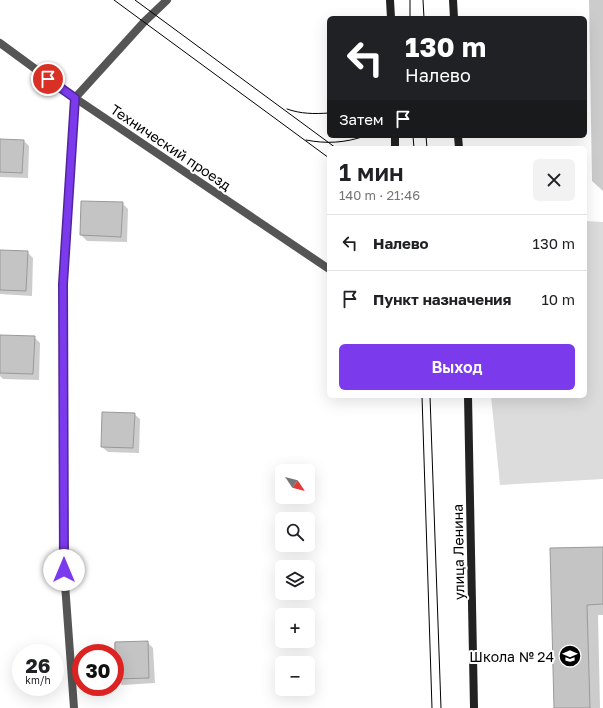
<!DOCTYPE html>
<html lang="ru">
<meta charset="utf-8">
<style>
:root{--surface:#fff;--page:#f2f2f2;--text:#202124;--muted:#757577;--line:#e0e0e0;--accent:#7c3aed}
body{margin:0;font-family:"Golos Text",sans-serif;background:var(--page);color:var(--text);height:100vh;display:flex;flex-direction:column;font-size:15px;white-space:nowrap}
*{box-sizing:border-box;margin:0}
p{font-size:13px;color:var(--muted)}
.icon{flex:none;width:22px;height:22px;fill:none;stroke:currentColor;stroke-width:2;stroke-linecap:round;stroke-linejoin:round}
.map{position:relative;flex:1;overflow:hidden}
.sheet{position:absolute;left:327px;top:146px;width:260px;height:252px;display:flex;flex-direction:column;background:var(--surface);border-radius:6px;box-shadow:0 4px 16px #0002}
.sheet>*{flex:none}
.hud{position:absolute;left:327px;top:16px;width:260px;height:122px;border-radius:6px;box-shadow:0 4px 16px #0002;background:#202124;color:#fff;overflow:hidden}
.needle{width:26px;rotate:125deg}
.fabs{position:absolute;left:275px;top:464px;display:grid;gap:8px}
.fabs a{display:grid;place-items:center;width:40px;height:40px;border-radius:6px;background:var(--surface);box-shadow:0 4px 16px #0002;font-size:20px}
.speed{position:absolute;left:12px;top:644px;display:flex;gap:8px;font-size:20px;font-weight:700;text-align:center}
.speed>*{display:grid;place-content:center;width:52px;height:52px;border-radius:50%;background:var(--surface);box-shadow:0 4px 16px #0002;line-height:1}
.speed small{font-size:10px;font-weight:400}
.speed .limit{border:6px solid #d22;background:#fff;color:#111}
.pin{position:absolute;display:grid;place-items:center;width:34px;height:34px;color:#fff;margin:-17px;border:2px solid #fff;border-radius:50%;box-shadow:0 1px 4px #0007}
.me{position:absolute;width:44px;margin:-22px;rotate:0deg;stroke-linejoin:round;filter:drop-shadow(0 0 3px #0008)}
.turn{display:flex;align-items:center;gap:14px;height:84px;padding:0 12px;font-size:18px}
.turn .icon{width:52px;height:52px;stroke-width:2.5}
.turn b{display:block;font-size:28px;line-height:34px}
.then{display:flex;align-items:center;height:38px;padding:0 12px;background:#0003;gap:8px;font-size:15px}
.round{display:grid;place-items:center;flex:none;width:42px;height:42px;border-radius:6px;background:var(--page)}
.overview{display:flex;align-items:center;justify-content:space-between;height:68px;padding:0 12px}
h1{font-size:24px;font-weight:600;line-height:30px}
.button{display:flex;gap:8px;margin-top:auto;padding:8px 12px}
.button a{flex:1;height:46px;border-radius:6px;background:var(--accent);color:#fff;font-size:16px;font-weight:600;line-height:46px;text-align:center}
ul{padding:0;list-style:none}
li{display:flex;align-items:center;gap:12px;height:56px;padding:0 12px;border-top:1px solid var(--line)}
li div{flex:1}
li b{display:block;font-size:15px}
li em{font-style:normal}
.map>svg:first-child{display:block}
.green{fill:#dcdcdc}
.shadow{fill:#0003}
.building{fill:#c4c4c4;stroke:#999}
.lines{fill:none;stroke-linecap:round;stroke-linejoin:round}
.lane{stroke:#555;stroke-width:8}
.street{stroke:#555;stroke-width:8}
.secondary{stroke:#222;stroke-width:8}
.tram{stroke:#000;stroke-width:1}
.route-casing{stroke:#51269a;stroke-width:10}
.route{stroke:#7c3aed;stroke-width:7}
.labels{text-anchor:middle;dominant-baseline:central;stroke-width:4;stroke-linejoin:round;paint-order:stroke}
.street-label{font-size:14px;fill:#000;stroke:#fff}
.poi-label{font-size:14px;fill:#000;stroke:#fff;text-anchor:end}
</style>
<div class="map">
<svg width="603" height="708" viewBox="0 0 603 708">
<rect width="100%" height="100%" fill="#fff"/>
<polygon class="green" points="585,221 603,222 603,479 500,485 491,396 585,396"/>
<g class="shadow">
<polygon points="589,0 603,0 603,191 592,181"/>
<polygon points="0,140 23,140 29,146 28,178 0,177"/>
<polygon points="122,203 128,209 127,242 87,241 81,235"/>
<polygon points="0,251 27,252 33,258 32,296 0,294"/>
<polygon points="0,336 34,337 40,343 39,380 3,379 0,376"/>
<polygon points="134,414 140,419 139,453 108,452 102,447"/>
<polygon points="603,548 603,615 598,615 600,708 555,708"/>
<polygon points="147,642 153,648 155,683 122,685 116,679 114,643"/>
</g>
<g class="building">
<polygon points="0,139 24,140 22,173 0,172"/>
<polygon points="81,201 123,202 121,237 80,235"/>
<polygon points="0,250 28,251 26,291 0,290"/>
<polygon points="0,335 35,336 33,374 0,373"/>
<polygon points="102,412 135,413 133,448 101,447"/>
<polygon points="603,547 603,604 587,605 590,708 554,708 550,548"/>
<polygon points="148,641 149,678 115,679 115,642"/>
</g>
<g class="lines">
<polyline class="lane" points="75,98 144,22 167,0"/>
<g class="street">
<polyline points="0,43 75,98 329,269"/>
<polyline points="74,708 64,570 63,284 75,98"/>
</g>
<g class="secondary">
<polyline points="390,0 391,18"/>
<polyline points="453,0 454,18"/>
<polyline points="395,136 395,148"/>
<polyline points="458,136 459,148"/>
<polyline points="468,396 474,708"/>
</g>
<g class="tram">
<polyline points="114,0 329,158"/>
<polyline points="135,0 336,148"/>
<polyline points="410,0 410,18"/>
<polyline points="423,0 424,18"/>
<path d="M 287,109 C 301,114 314,114 329,113"/>
<polyline points="413,136 414,148"/>
<polyline points="426,136 427,148"/>
<path d="M 306,140 C 326,144 345,143 365,136"/>
<polyline points="422,396 432,708"/>
<polyline points="430,396 441,708"/>
</g>
</g>
<g class="lines">
<g class="route-casing">
<polyline id="route" points="48,79 75,98 63,284 64,570"/>
</g>
<use href="#route" class="route"/>
</g>
<defs>
<g id="school-disc" transform="scale(1.15)"><circle r="9.5" fill="#000" stroke="#fff"/><path d="M0-5L7-2L0 1L-7-2ZM-4 1L0 2.5L4 1V4Q0 6-4 4Z" fill="#fff"/></g>
</defs>
<g fill-rule="evenodd">
<use href="#school-disc" x="570" y="656"/>
</g>
<g class="labels">
<g class="street-label">
<text transform="translate(171 147) rotate(34)">Технический проезд</text>
<text transform="translate(458 552) rotate(-91)">улица Ленина</text>
</g>
<g class="poi-label">
<text x="554" y="656">Школа № 24</text>
</g>
</g>
</svg>
<div class="fabs">
<a><svg class="needle" viewBox="-14 -14 28 28"><path d="M0-13l5 13h-10z" fill="#e53935"/><path d="M0 13l5-13h-10z" fill="#757577"/></svg></a>
<a><svg class="icon" aria-label="search" viewBox="0 0 24 24"><circle cx="10" cy="10" r="6"/><path d="M15 15l6 6"/></svg></a>
<a><svg class="icon" aria-label="layers" viewBox="0 0 24 24"><path d="M12 4l9 5-9 5-9-5zM3 14l9 5 9-5"/></svg></a>
<a>+</a>
<a>−</a>
</div>
<div class="speed"><div>26<small>km/h</small></div><div class="limit">30</div></div>
<div class="pin" style="left:48px;top:79px;background:#d93025"><svg class="icon" aria-label="arrive" viewBox="0 0 24 24"><path d="M6 21V4h12l-3 4 3 4H6"/></svg></div>
<svg class="me" style="left:64px;top:570px" viewBox="-20 -20 40 40"><circle r="19" fill="#fff"/><path d="M0-13L10 11 0 6-10 11z" fill="#7c3aed"/></svg>
<div class="hud">
<div class="turn"><svg class="icon" aria-label="left" viewBox="0 0 24 24"><path d="M17 20v-9H6M10 6l-5 5 5 5"/></svg><div><b>130 m</b>Налево</div></div>
<div class="then">Затем<svg class="icon" aria-label="arrive" viewBox="0 0 24 24"><path d="M6 21V4h12l-3 4 3 4H6"/></svg></div>
</div>
<section class="sheet">
<div class="overview"><div><h1>1 мин</h1><p>140 m · 21:46</p></div><a class="round"><svg class="icon" aria-label="close" viewBox="0 0 24 24"><path d="M6 6l12 12M18 6L6 18"/></svg></a></div>
<ul>
<li><svg class="icon" aria-label="left" viewBox="0 0 24 24"><path d="M17 20v-9H6M10 6l-5 5 5 5"/></svg><div><b>Налево</b></div><em>130 m</em></li>
<li><svg class="icon" aria-label="arrive" viewBox="0 0 24 24"><path d="M6 21V4h12l-3 4 3 4H6"/></svg><div><b>Пункт назначения</b></div><em>10 m</em></li>
</ul>
<div class="button"><a>Выход</a></div>
</section>
</div>
